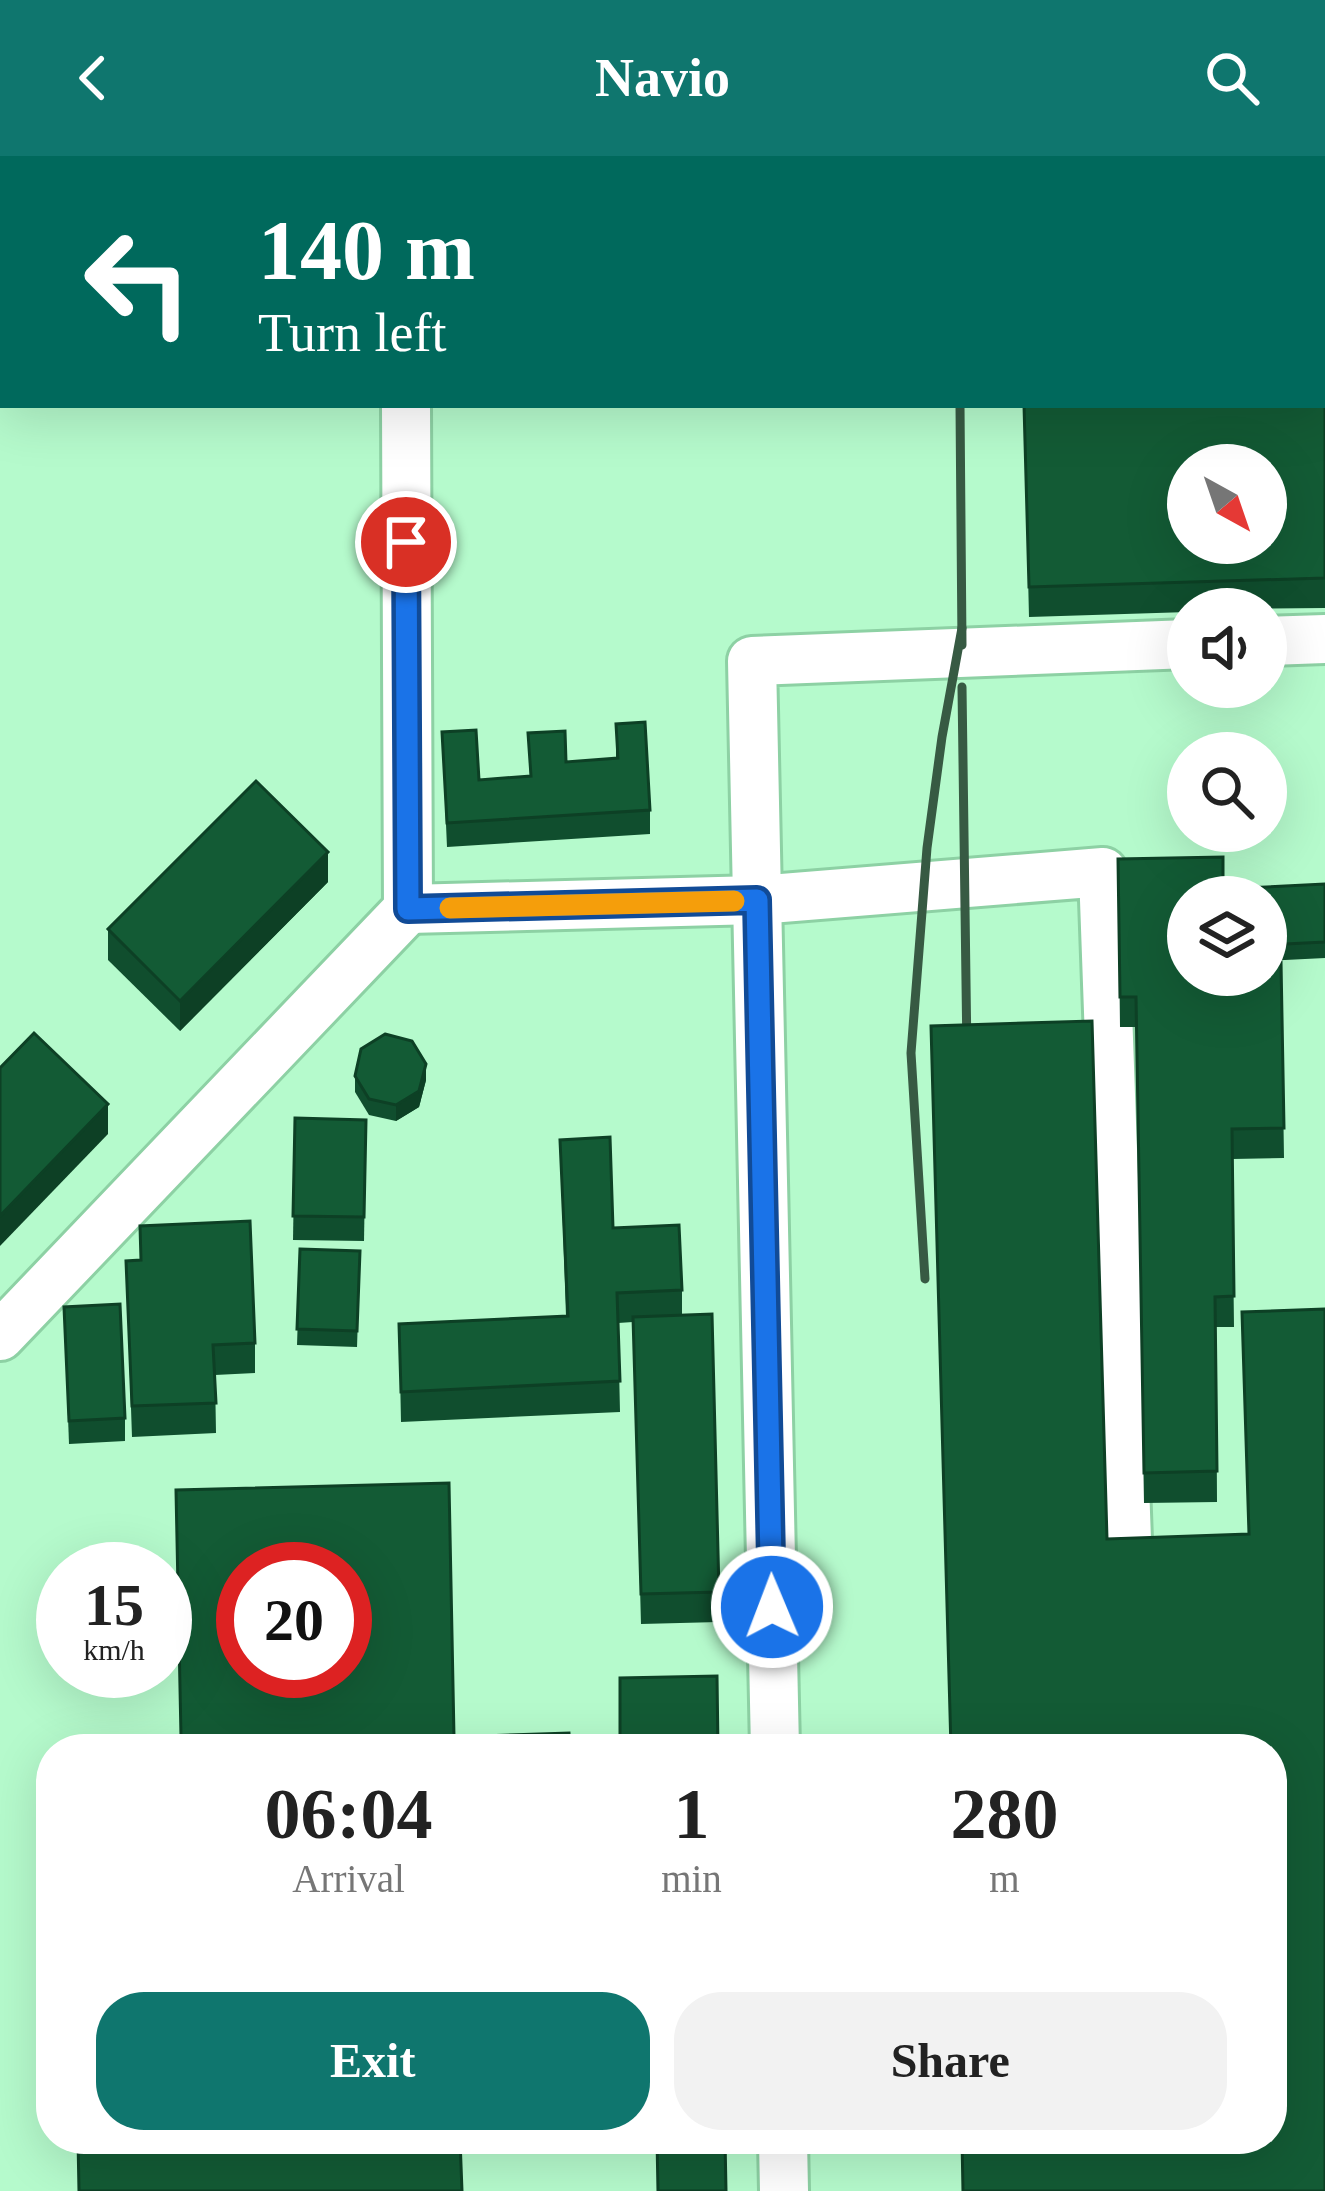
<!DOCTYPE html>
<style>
:root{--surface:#fff;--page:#f2f2f2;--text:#222;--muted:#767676;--accent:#0f766e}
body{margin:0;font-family:"Times New Roman",serif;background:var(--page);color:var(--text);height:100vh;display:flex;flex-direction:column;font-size:45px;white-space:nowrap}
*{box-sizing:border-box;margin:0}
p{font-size:39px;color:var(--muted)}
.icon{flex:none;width:66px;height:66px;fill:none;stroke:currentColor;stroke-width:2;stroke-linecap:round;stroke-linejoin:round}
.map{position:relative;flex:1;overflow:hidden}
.details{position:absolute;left:36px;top:1578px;width:1251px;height:420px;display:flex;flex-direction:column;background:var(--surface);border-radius:48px;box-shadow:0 12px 48px #0002}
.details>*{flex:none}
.hud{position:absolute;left:0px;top:0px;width:1326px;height:252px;box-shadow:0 12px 48px #0002;background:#00695c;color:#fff;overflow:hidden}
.needle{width:78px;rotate:140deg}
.tools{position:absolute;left:1167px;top:288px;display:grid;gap:24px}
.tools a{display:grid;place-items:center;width:120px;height:120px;border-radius:50%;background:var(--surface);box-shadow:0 12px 48px #0002;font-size:60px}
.speed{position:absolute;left:36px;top:1386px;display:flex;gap:24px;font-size:60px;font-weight:700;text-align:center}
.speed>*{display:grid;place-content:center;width:156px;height:156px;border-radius:50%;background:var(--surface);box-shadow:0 12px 48px #0002;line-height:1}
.speed small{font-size:30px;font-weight:400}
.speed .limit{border:18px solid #d22;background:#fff;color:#111}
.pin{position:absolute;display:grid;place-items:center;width:102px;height:102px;color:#fff;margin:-51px;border:6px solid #fff;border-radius:50%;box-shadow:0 3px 12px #0007}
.me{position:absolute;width:132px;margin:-66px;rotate:359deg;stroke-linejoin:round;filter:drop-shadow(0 0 9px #0008)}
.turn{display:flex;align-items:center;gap:42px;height:252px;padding:0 60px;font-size:54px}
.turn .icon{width:156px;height:156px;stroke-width:2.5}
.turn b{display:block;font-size:84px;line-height:102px}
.eta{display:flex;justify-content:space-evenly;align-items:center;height:204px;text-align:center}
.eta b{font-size:72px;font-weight:600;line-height:84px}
.button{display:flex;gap:24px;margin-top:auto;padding:24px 60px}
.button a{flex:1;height:138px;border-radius:48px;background:var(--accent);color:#fff;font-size:48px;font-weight:600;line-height:138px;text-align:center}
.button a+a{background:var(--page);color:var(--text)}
header{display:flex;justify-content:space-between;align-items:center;height:156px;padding:0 60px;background:var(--accent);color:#fff;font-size:54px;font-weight:600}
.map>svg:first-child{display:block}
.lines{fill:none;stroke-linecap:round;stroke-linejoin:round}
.minor-casing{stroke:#8dd1a4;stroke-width:54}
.minor{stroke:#fff;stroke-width:48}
.rail{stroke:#375a43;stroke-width:9}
.wall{fill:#104e2e}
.shaded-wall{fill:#0d4025}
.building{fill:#135b35;stroke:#0d4025;stroke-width:3;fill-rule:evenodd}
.route-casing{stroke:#114b97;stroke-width:30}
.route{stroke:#1a73e8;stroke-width:21}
.slow{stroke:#f59e0b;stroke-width:21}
</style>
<header><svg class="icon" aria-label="back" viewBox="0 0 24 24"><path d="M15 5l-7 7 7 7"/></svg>Navio<svg class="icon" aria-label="search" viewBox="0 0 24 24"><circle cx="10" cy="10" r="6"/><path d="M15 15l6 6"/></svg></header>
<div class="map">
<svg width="1325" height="2035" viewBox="0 0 1325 2035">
<rect width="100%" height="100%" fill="#b5facc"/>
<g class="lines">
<g class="minor-casing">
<g id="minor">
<polyline points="431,0 438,3"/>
<polyline points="377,3 386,0"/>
<polyline points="476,3 479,0"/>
<polyline points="1323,78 1325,78"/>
<polyline points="0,115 3,115"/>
<polyline points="1266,485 1325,483"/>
<polyline points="408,753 757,744 1103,716 1128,1412"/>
<polyline points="0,1180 408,753 406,249"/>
<polyline points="775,1593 752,505 1188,488"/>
<polyline points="783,1983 784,2035"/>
</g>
</g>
<use href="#minor" class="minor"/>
<g class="rail">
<polyline points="995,3 996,0"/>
<polyline points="960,249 962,489"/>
<polyline points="962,531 967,899"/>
<polyline points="925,1123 911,897 927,692 942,581 962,472"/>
</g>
</g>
<g class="wall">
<polygon points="1325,219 1325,452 1188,453 1188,456 1029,461 1024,249"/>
<polygon points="616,568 650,654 650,678 447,691 442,576 479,624 530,620 528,577 566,606 616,603"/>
<polygon points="1118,703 1188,819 1281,806 1284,1002 1232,1003 1234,1171 1216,1171 1217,1346 1144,1347 1136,871 1120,871"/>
<polygon points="328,726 180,875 108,804 108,773"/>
<polygon points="1325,728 1325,802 1266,805 1266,741"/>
<polygon points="355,920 426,924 419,951 396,965 369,959 355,936"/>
<polygon points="295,962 366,964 364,1085 293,1084"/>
<polygon points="560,984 613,1072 682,1134 682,1160 719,1436 719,1466 641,1468 633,1166 618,1167 620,1256 401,1266 399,1168 566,1160"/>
<polygon points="140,1070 255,1187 255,1217 215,1219 216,1277 132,1281 126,1105 140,1104"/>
<polygon points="300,1093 360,1095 357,1191 297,1189"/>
<polygon points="64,1151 125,1262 125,1285 69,1288"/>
<polygon points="77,1983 577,1983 577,1988 461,1991"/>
</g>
<g class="shaded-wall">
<polygon points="328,696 328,726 180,875 180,845"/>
<polygon points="426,908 426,924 419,951 396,965 396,949"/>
<polygon points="108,948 108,978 0,1090 0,1060"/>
</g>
<g class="building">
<path d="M 1323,219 L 1325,219 L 1325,422 L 1029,431 L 1024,249 L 1323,249 ZM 1188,309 L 1266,309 L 1266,387 L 1188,387 Z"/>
<polygon points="645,566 650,654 447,667 442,576 476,574 479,624 531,620 528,577 565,575 566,606 618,602 616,568"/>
<polygon points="256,625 328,696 180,845 108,773"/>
<polygon points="1223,701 1223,741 1188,741 1188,819 1266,819 1266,806 1281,806 1284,972 1232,973 1234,1140 1215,1141 1217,1315 1144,1317 1136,841 1120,841 1118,703"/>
<polygon points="1325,728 1325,786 1266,789 1266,741 1247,741 1246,732"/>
<polygon points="1092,865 1107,1383 1249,1378 1242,1156 1325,1153 1325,2035 963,2035 962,1983 1272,1983 1272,1593 951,1593 931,870"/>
<polygon points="34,877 108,948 0,1060 0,912"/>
<polygon points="385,878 412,885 426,908 419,935 396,949 369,943 355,920 361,893"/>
<polygon points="295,962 366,964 364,1061 293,1060"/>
<polygon points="610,981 613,1072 679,1069 682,1134 617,1137 620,1225 401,1236 399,1168 568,1160 560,984"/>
<polygon points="250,1065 255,1187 213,1189 216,1247 132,1250 126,1105 141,1104 140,1070"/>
<polygon points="300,1093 360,1095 357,1175 297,1173"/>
<polygon points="120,1148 125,1262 69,1265 64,1151"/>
<polygon points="712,1158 719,1436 641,1438 633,1161"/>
<path d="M 449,1327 L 454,1581 L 569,1577 L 570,1593 L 70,1593 L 69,1584 L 181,1581 L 176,1334 ZM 243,1413 L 345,1413 L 345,1515 L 243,1515 Z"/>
<polygon points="717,1520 718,1593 620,1593 620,1522"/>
<polygon points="78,1983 460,1983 462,2035 79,2035"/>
<polygon points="657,1983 725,1983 726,2035 658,2035"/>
</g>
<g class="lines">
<g class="route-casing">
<polyline id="route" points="406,386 408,753 757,744 772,1451"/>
</g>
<use href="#route" class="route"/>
<polyline class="slow" points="450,752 734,745"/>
</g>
</svg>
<div class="tools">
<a><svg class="needle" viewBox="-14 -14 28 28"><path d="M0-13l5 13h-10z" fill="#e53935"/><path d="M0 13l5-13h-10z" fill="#767676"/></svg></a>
<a><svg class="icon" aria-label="sound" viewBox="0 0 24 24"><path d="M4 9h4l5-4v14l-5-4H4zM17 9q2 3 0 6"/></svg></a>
<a><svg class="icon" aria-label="search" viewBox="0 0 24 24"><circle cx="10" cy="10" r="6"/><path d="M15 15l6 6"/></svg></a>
<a><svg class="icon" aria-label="layers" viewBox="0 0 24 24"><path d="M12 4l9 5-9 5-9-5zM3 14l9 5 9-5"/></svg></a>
</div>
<div class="speed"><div>15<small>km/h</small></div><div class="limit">20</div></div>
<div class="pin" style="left:406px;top:386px;background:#d93025"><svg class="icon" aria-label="arrive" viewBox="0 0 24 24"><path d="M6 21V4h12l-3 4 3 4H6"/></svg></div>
<svg class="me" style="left:772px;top:1451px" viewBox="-20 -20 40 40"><circle r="17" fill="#1a73e8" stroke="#fff" stroke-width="3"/><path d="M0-11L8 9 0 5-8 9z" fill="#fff"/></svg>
<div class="hud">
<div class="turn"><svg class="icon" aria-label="left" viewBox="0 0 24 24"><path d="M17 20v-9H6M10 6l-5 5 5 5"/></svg><div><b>140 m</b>Turn left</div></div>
</div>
<section class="details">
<div class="eta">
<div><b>06:04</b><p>Arrival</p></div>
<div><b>1</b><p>min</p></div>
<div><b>280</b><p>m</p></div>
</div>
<div class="button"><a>Exit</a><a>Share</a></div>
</section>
</div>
